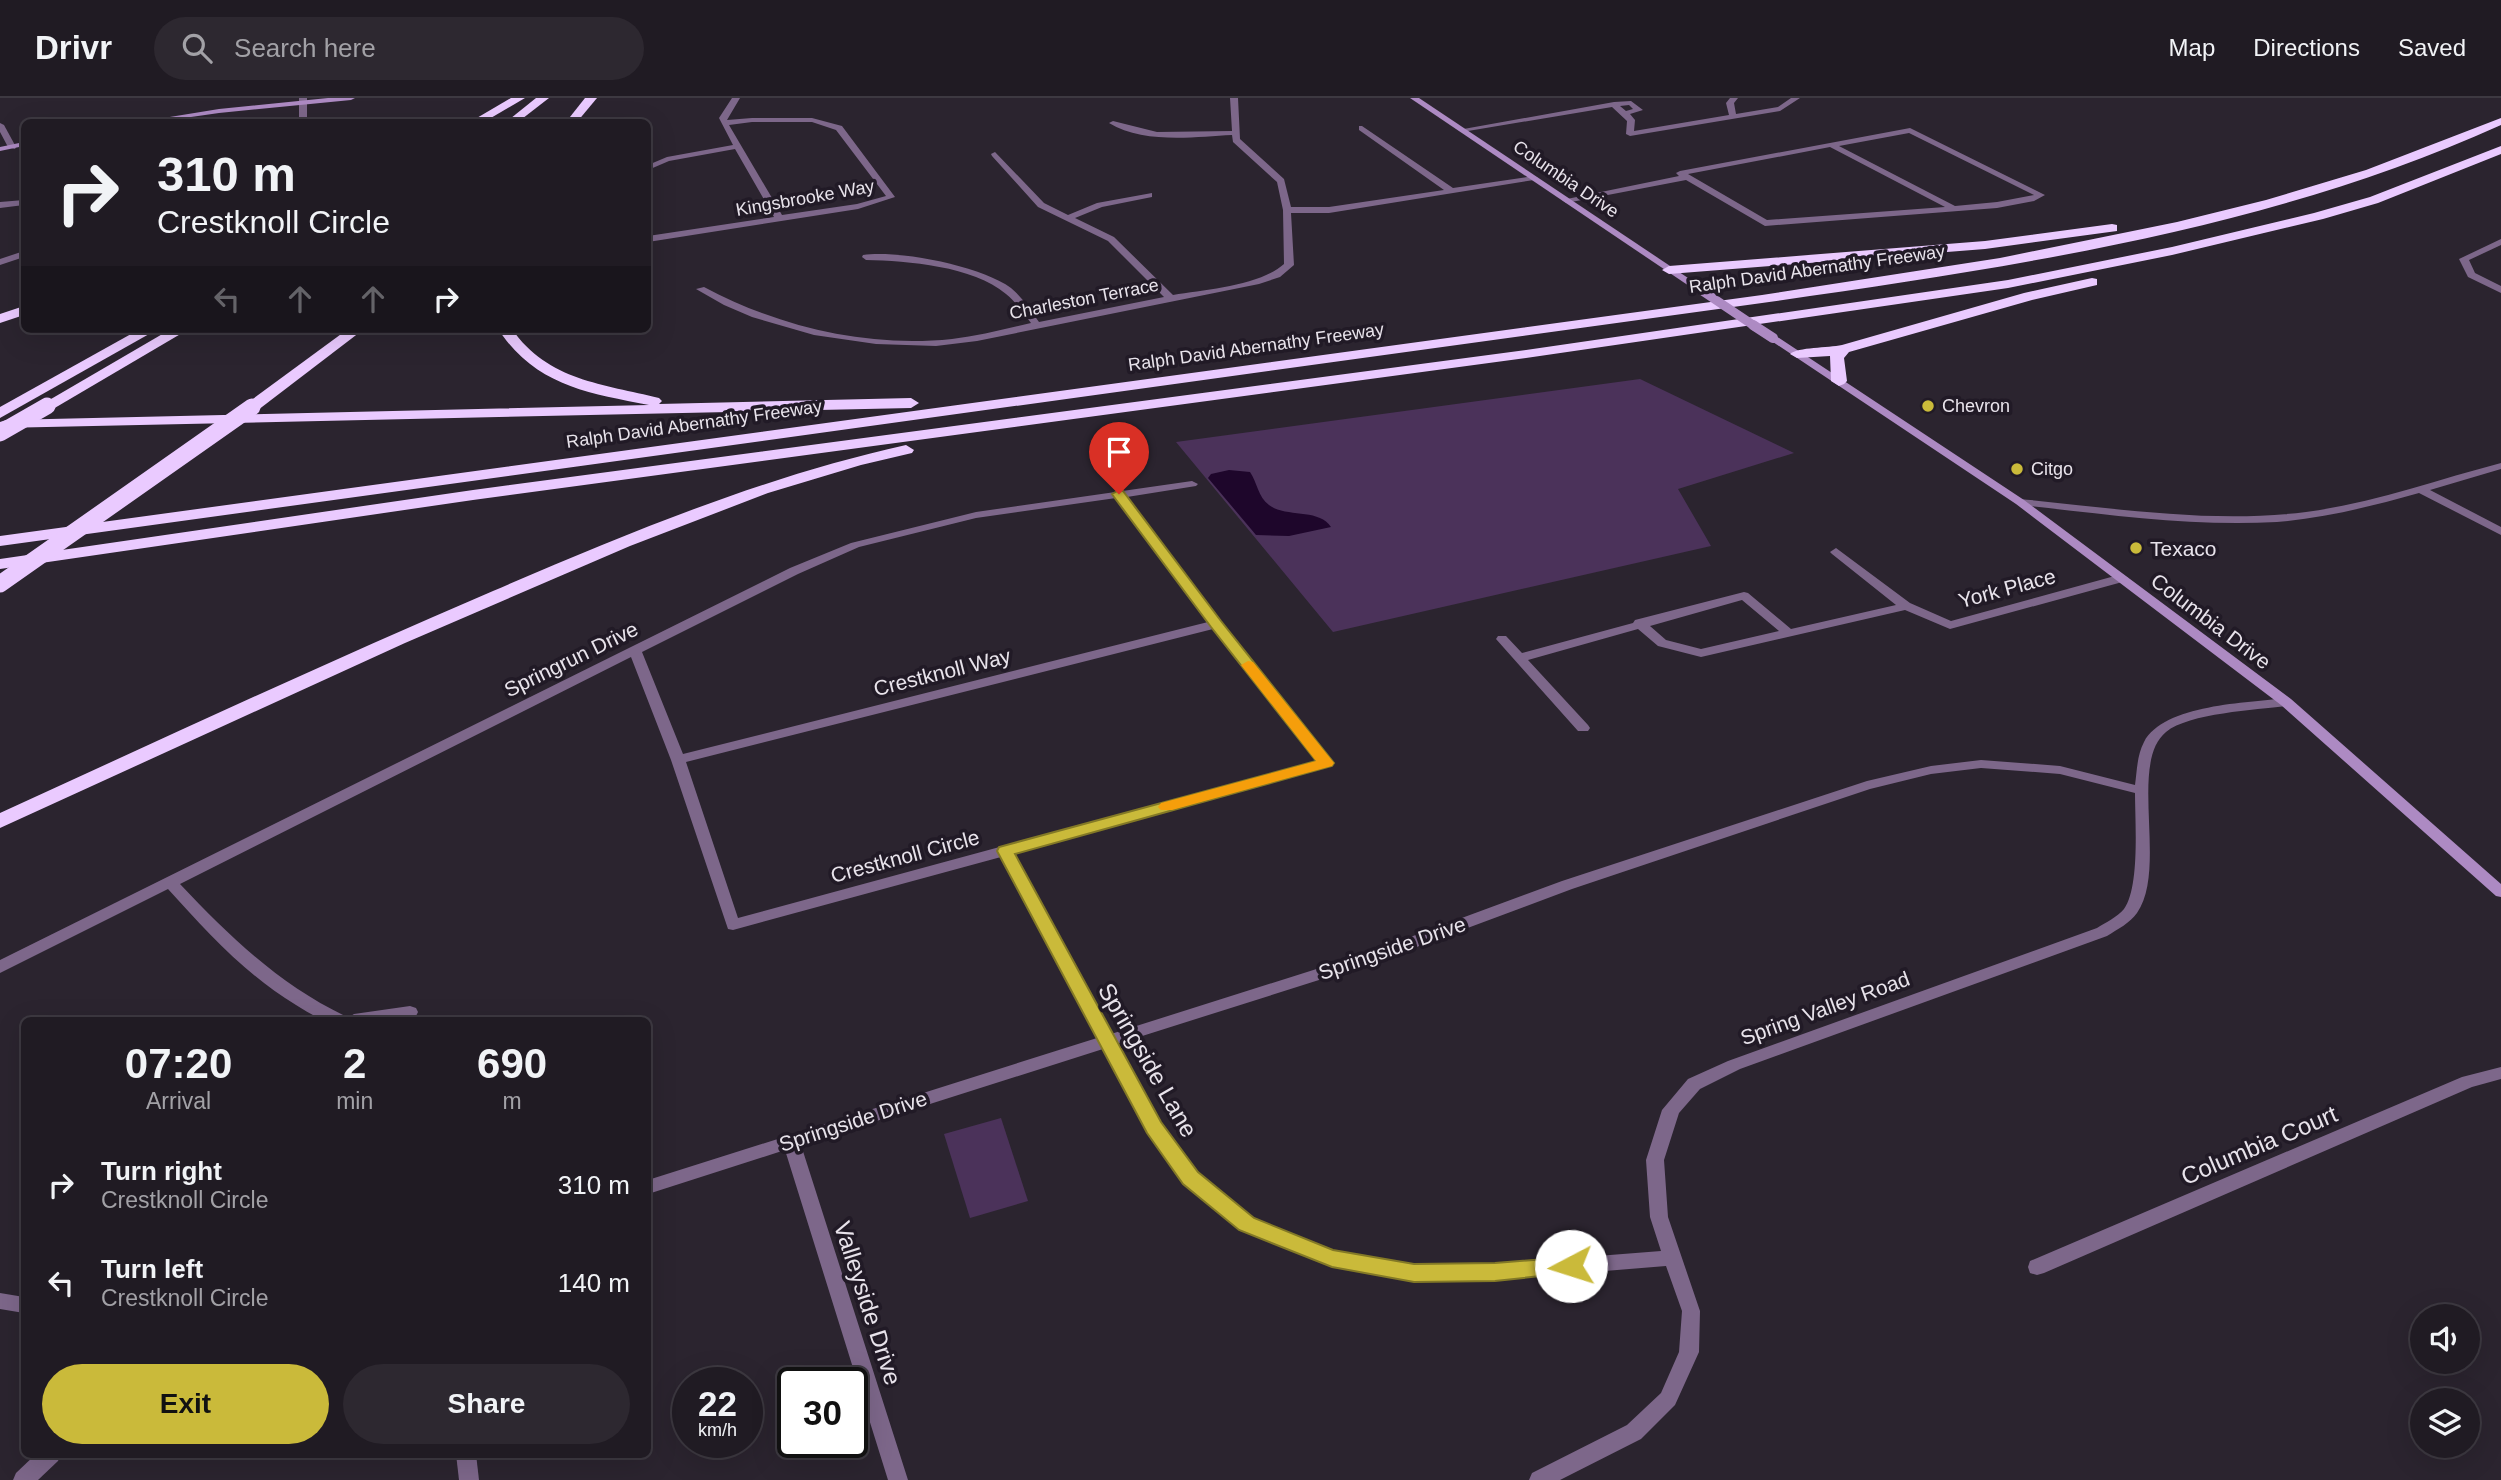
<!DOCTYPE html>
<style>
:root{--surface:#201b23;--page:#2d2830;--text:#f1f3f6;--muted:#a2a1a6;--line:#3d3941;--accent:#caba3a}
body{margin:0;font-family:Helvetica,sans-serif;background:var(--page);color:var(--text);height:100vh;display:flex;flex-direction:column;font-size:26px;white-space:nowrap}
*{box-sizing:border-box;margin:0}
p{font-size:23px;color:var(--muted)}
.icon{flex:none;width:38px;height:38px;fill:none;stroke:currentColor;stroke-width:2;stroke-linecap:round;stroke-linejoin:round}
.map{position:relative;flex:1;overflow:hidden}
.panel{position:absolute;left:21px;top:919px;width:630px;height:441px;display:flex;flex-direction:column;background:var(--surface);border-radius:10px;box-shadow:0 7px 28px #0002,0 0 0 2px var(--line)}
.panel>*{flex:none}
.banner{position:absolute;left:21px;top:21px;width:630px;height:214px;border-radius:10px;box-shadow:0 7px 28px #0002,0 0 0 2px var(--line);background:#201b23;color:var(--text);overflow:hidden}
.controls{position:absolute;left:2410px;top:1206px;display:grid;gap:14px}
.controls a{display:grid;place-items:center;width:70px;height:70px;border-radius:50%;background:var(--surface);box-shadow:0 7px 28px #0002,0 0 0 2px var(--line);font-size:35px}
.speed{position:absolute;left:672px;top:1269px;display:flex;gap:14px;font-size:35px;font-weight:700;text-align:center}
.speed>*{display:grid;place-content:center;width:91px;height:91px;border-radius:50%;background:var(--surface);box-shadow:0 7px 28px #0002,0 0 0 2px var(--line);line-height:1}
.speed small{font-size:18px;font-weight:400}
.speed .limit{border:4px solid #111;border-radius:10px;background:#fff;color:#111}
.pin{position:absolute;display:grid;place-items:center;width:60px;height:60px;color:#fff;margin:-72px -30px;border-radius:50% 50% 50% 0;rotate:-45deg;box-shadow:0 0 7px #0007}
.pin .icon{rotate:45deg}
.me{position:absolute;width:77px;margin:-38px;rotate:265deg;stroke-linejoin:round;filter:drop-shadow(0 0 5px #0008)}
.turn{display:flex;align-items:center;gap:24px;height:147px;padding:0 21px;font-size:32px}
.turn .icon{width:91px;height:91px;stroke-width:2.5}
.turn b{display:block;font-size:49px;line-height:60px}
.lanes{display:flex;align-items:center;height:66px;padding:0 21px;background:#0003;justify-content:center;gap:35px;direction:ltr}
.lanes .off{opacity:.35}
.eta{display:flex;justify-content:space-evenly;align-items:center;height:119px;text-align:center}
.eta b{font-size:42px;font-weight:700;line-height:49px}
.button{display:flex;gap:14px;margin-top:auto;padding:14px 21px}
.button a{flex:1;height:80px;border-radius:42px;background:var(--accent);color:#111;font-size:28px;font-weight:700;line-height:80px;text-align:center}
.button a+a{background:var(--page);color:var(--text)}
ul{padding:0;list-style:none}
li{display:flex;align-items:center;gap:21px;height:98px;padding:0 21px}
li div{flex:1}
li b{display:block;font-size:26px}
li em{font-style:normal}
header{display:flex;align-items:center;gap:42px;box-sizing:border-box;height:98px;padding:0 35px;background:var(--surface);border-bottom:2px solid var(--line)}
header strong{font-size:33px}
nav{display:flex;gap:38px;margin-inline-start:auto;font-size:24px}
.search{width:490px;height:63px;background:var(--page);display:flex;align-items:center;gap:18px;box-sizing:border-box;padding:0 24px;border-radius:38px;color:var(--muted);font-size:26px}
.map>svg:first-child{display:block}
.green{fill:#4b325a}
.water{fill:#1e062b}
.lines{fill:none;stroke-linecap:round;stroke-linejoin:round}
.street{fill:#7d678a;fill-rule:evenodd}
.secondary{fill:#ad8ac3;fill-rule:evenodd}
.highway{fill:#eacaff;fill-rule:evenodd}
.secondary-bridge-far1{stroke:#ad8ac3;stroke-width:9}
.secondary-bridge{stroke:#ad8ac3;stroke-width:10}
.highway-bridge{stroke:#eacaff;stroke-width:17}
.route{fill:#caba3a;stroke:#837926;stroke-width:2}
.slow{fill:#f59e0b}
.poi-dot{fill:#caba3a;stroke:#211a26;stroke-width:2.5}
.labels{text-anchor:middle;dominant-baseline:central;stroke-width:7;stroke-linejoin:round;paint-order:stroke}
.far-street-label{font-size:18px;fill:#e8e3eb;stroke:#211a26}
.far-poi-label{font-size:18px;fill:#e8e3eb;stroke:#211a26;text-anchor:start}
.poi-label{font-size:21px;fill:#e8e3eb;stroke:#211a26;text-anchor:start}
.street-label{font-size:21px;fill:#e8e3eb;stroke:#211a26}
.near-street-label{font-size:24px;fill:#e8e3eb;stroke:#211a26}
</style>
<header>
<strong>Drivr</strong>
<div class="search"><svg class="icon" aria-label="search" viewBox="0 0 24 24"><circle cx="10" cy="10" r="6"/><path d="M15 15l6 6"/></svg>Search here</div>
<nav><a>Map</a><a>Directions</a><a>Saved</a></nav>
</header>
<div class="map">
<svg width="2501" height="1382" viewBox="0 0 2501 1382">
<rect width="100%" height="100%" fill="#2b242f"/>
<g class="green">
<polygon points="1640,281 1794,355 1678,391 1711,448 1333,534 1176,344"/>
<polygon points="1001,1020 1028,1103 970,1120 944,1036"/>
</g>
<path class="water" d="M 1229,372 L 1250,374 C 1257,384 1258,399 1269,407 C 1286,420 1319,410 1331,429 L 1289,438 L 1256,437 L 1208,380 L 1211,376 Z"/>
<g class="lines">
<g class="street">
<rect x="299" y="0" width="8" height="24"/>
<path d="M 732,0 L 740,0 L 727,22 L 752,20 L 812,20 L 842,28 L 895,99 L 858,111 L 648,144 L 648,138 L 774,119 L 735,51 L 669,63 L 648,72 L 648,67 L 667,59 L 733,47 L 719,20 ZM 752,24 L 812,24 L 836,32 L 886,98 L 857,106 L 782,117 L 729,27 Z"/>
<path d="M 1230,0 L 1238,0 L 1240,41 L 1284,81 L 1291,109 L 1329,109 L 1444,92 L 1359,32 L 1359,28 L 1362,28 L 1453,90 L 1534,78 L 1538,80 L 1534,82 L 1329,115 L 1291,115 L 1294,167 L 1280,179 L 1259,186 L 977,243 L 936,248 L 876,246 L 814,237 L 752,219 L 724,207 L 696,191 L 704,189 C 779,229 867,250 952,241 C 979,238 1005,231 1031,225 C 1023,215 1016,204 1006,196 C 973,168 908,163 866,162 L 862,159 L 863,157 C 900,152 981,168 1011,190 C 1022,199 1030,212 1039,224 L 1164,199 L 1108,143 L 1038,109 L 992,58 L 991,56 L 995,54 L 1044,105 L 1068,117 L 1097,105 L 1152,95 L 1152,99 L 1102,109 L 1075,120 L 1114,139 L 1173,197 C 1207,191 1259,188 1284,166 L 1283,112 L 1277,84 L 1233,44 L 1232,37 C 1194,39 1143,46 1109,25 L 1113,23 L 1157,34 L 1232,33 Z"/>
<path d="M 1730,0 L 1738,0 L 1734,5 L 1736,16 L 1778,9 L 1791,0 L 1800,0 L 1780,13 L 1630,38 L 1626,36 L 1627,23 L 1612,9 L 1462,34 L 1458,32 L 1614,4 L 1631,3 L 1643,12 L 1630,16 L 1635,22 L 1634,33 L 1729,17 L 1726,5 ZM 1629,7 L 1633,11 L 1626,13 L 1620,8 Z"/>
<polygon points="0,25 4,27 16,49 15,51 8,49 0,34"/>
<path d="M 1910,30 L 2045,97 L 2034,103 L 1997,110 L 1765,128 L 1686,82 L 1566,105 L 1562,102 L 1679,78 L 1676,75 L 1680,73 ZM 1909,35 L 2034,97 L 1997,104 L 1955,108 L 1839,48 ZM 1830,49 L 1945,109 L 1767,122 L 1688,76 Z"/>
<polygon points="24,102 24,107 0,110 0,104"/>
<polygon points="2501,141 2501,147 2469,162 2475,175 2501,188 2501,195 2468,179 2459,161"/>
<polygon points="24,153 24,159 0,167 0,161"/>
<path d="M 2501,365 L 2501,371 L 2430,392 L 2501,429 L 2501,437 L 2419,395 C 2373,408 2325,420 2277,424 C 2191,429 2105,416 2020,407 L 2014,404 L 2020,401 C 2115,410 2211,426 2306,414 C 2373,405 2436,382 2501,365 Z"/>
<path d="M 1192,383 L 1198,386 L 1196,388 L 1127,399 L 1220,523 L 1333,665 L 1331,668 L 1014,755 L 1111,936 L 1367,855 L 1562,783 L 1867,683 L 1931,668 L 1981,662 L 2060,668 L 2135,687 C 2137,673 2137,657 2144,644 C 2164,606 2248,605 2286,600 L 2293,604 L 2286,608 C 2256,612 2189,615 2166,634 C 2128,665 2168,771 2137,815 C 2130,825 2118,831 2107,838 L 1740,971 L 1700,991 L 1679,1015 L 1664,1062 L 1668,1119 L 1700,1213 L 1699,1254 L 1675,1307 L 1641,1341 L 1560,1382 L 1529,1382 L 1532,1375 L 1627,1327 L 1661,1295 L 1679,1254 L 1682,1213 L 1666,1168 L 1495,1182 L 1414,1183 L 1325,1166 L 1241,1131 L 1185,1085 L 1148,1035 L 1103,951 L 801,1047 L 908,1382 L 888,1382 L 785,1052 L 648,1096 L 648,1082 L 1097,940 L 1001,759 L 733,832 L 728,831 L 671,662 L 631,559 L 180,786 C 230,839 279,886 345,918 L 346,921 L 354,916 L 410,908 L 416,910 L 418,914 L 416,918 C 401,923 339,926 324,922 C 315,919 304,912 296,907 C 246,877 207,834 168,791 L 0,875 L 0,862 L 790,470 L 851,445 L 976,414 ZM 1116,400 L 1208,524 L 683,656 L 642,554 L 798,476 L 859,449 L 976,420 ZM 1213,531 L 1317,663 L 738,820 L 686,664 ZM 1981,670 L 2060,676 L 2135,695 C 2135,723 2140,789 2124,811 C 2117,819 2105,825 2097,830 L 1728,963 L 1688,981 L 1662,1012 L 1646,1062 L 1650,1119 L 1661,1153 L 1495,1166 L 1414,1167 L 1333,1152 L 1253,1121 L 1197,1075 L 1160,1025 L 1117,946 L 1379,863 L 1572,791 L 1870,691 L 1931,676 Z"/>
<path d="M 1836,450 L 1910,505 L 1951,523 L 2122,476 L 2128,480 L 2126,483 L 1950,531 L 1905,512 L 1701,559 L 1658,548 L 1638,531 L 1528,562 L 1588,627 L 1590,630 L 1588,633 L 1578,633 L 1496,541 L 1498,538 L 1506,538 L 1522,555 L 1633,525 L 1635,522 L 1744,494 L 1748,495 L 1791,531 L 1896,507 L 1832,456 L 1830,454 ZM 1742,502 L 1779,533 L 1701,551 L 1666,542 L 1650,528 Z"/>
<polygon points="2501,969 2501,981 2472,989 2044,1175 2037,1177 2030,1175 2028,1169 2030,1163 2462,979"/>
<polygon points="0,1195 24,1199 24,1215 0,1211"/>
<polygon points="36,1356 61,1356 58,1363 38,1382 13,1382 16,1375"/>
<polygon points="456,1356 476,1356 479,1382 459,1382"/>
</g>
<g class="secondary">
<polygon points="328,0 355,0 351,2 219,15 156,24 139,24 219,11"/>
<polygon points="1410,0 1419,0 1703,190 1695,192"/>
<polygon points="24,44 24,48 0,53 0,49"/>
<polygon points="1770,238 1776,238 2024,402 2291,601 2501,786 2501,799 2496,798 2281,607 2016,406 1770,242"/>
</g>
<g class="highway">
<polygon points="511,0 525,0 484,24 470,24"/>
<polygon points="536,0 549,0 518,24 506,24"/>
<polygon points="585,0 597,0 577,24 566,24"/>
<path d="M 2501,20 L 2501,27 C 2269,132 2012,169 1762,205 L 0,448 L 0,438 L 1762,197 L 2000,160 L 2177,124 L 2266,102 L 2366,72 Z"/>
<polygon points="2501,48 2501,56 2378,105 2323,121 2172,157 2008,190 1526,260 473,402 0,471 0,461 473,392 1526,252 2008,182 2172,149 2314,115 2370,99"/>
<polygon points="2112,126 2117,127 2117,133 1985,151 1669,176 1662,172 1669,168 1985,143"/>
<path d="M 2092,180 L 2097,181 L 2097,187 L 2032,202 L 1849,254 L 1844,260 L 1847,283 L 1844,286 L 1839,288 L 1831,283 L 1830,258 L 1797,260 L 1790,256 C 1798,249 1828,250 1842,247 L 2024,195 Z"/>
<polygon points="24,208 24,217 0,225 0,216"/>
<polygon points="140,231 158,231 0,320 0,309"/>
<polygon points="171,231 189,231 53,311 47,313 39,308"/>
<polygon points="348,231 364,231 258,312 246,312 244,309 246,306"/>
<path d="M 498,231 L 512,231 C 548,283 604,286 659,300 L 662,303 L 659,306 L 911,300 L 919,305 L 911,310 L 0,330 L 0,324 L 6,322 L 649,307 C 586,295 535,287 498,231 Z"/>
<path d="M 906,347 L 914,352 L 912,355 L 861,367 L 768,395 L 630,448 L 405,545 L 0,730 L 0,715 C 164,640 327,564 493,493 C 628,435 762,379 906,347 Z"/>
</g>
<polyline class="secondary-bridge-far1" points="1698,190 1756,229"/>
<polyline class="secondary-bridge" points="1753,227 1773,240"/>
<g class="highway-bridge">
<polyline points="0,335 47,308"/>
<polyline points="0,486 252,309"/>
</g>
</g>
<polygon class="route" points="1119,392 1123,393 1221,523 1334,665 1332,668 1015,756 1161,1024 1198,1074 1254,1120 1333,1152 1414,1166 1495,1165 1571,1159 1578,1161 1581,1168 1578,1174 1495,1183 1414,1184 1332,1169 1239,1132 1183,1086 1147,1035 997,753 999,749 1316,663 1211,529 1114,399 1112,396"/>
<polygon class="slow" points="1248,563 1253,564 1334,665 1332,668 1172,712 1161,712 1158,709 1161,705 1316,663 1241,567"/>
<g class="poi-dot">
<circle cx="1928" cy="308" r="7"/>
<circle cx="2017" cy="371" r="7"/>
<circle cx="2136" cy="450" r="7"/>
</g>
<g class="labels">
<g class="far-street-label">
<text transform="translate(1566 81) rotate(34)">Columbia Drive</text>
<text transform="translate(805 100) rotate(-10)">Kingsbrooke Way</text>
<text transform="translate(1817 171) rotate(-8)">Ralph David Abernathy Freeway</text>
<text transform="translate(1084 201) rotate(-11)">Charleston Terrace</text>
<text transform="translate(1256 249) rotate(-8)">Ralph David Abernathy Freeway</text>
<text transform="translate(694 326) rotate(-8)">Ralph David Abernathy Freeway</text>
</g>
<g class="far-poi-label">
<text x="1942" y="308">Chevron</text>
<text x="2031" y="371">Citgo</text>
</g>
<g class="poi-label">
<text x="2150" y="450">Texaco</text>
</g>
<g class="street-label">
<text transform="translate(2007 490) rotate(-15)">York Place</text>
<text transform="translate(2211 523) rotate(37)">Columbia Drive</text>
<text transform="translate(571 561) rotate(-26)">Springrun Drive</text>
<text transform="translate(942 574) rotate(-14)">Crestknoll Way</text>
<text transform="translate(905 758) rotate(-15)">Crestknoll Circle</text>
<text transform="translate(1392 850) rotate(-19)">Springside Drive</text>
<text transform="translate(1825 910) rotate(-20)">Spring Valley Road</text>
<text transform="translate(853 1023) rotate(-18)">Springside Drive</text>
</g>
<g class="near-street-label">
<text transform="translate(1148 962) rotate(60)">Springside Lane</text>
<text transform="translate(2259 1047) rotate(-23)">Columbia Court</text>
<text transform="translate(868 1205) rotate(72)">Valleyside Drive</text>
</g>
</g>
</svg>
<div class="controls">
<a><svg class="icon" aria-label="sound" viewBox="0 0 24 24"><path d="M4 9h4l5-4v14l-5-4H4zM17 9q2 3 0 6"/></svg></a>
<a><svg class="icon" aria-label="layers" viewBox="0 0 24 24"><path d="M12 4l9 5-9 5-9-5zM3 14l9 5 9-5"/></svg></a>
</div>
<div class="speed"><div>22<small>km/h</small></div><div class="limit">30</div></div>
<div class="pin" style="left:1119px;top:396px;background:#d93025"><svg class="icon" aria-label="arrive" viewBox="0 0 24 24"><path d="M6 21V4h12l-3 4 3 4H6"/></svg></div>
<svg class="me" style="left:1571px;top:1168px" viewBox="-20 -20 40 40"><circle r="19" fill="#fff"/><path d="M0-13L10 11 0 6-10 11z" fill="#caba3a"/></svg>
<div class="banner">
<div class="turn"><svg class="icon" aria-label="right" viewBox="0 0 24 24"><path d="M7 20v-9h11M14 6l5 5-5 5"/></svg><div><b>310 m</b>Crestknoll Circle</div></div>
<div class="lanes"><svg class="icon off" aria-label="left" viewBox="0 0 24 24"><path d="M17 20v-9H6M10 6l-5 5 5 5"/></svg><svg class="icon off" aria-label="ahead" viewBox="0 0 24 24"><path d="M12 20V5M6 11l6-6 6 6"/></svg><svg class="icon off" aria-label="ahead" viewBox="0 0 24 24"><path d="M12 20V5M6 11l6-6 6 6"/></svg><svg class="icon" aria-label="right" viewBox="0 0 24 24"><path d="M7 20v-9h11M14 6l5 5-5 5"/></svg></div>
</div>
<section class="panel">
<div class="eta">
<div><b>07:20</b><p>Arrival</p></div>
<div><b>2</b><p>min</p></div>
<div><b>690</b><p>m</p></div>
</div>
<ul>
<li><svg class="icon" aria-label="right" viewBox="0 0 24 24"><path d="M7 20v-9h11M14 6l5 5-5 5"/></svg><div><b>Turn right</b><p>Crestknoll Circle</p></div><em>310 m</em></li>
<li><svg class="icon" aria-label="left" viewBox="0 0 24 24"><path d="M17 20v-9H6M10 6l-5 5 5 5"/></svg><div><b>Turn left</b><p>Crestknoll Circle</p></div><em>140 m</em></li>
</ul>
<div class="button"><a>Exit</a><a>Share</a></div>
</section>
</div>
